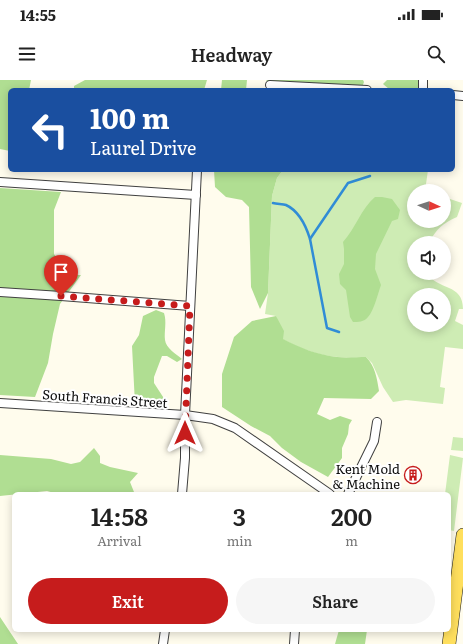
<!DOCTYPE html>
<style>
:root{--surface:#fff;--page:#f6f6f6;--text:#222;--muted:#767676;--accent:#c61c1c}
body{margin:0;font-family:Literata,serif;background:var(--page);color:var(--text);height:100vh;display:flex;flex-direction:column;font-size:15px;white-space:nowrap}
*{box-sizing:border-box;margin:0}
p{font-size:13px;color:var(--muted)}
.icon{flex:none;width:22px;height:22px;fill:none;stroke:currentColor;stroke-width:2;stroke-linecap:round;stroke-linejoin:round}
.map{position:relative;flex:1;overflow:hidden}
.details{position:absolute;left:12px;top:412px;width:439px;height:140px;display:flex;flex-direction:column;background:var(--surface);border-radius:6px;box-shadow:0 2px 10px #0003}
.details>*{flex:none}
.hud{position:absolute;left:8px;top:8px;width:447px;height:84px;border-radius:6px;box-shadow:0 2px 10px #0003;background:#1a4fa0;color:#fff;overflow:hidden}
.needle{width:26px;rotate:93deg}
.fabs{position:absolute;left:407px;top:104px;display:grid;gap:8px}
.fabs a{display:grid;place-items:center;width:44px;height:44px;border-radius:50%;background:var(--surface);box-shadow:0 2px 10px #0003;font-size:20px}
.pin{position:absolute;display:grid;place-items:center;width:34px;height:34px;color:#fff;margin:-41px -17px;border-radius:50% 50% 50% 0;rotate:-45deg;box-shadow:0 0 4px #0007}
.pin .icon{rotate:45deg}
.me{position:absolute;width:44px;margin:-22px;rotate:0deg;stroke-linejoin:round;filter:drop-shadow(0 0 3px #0008)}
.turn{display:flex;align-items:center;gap:14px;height:84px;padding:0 16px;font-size:18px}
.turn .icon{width:52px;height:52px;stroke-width:2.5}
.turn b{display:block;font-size:28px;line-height:34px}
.eta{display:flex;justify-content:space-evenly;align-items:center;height:68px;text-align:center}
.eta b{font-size:24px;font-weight:600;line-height:28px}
.primary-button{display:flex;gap:8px;margin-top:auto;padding:8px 16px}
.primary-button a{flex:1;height:46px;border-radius:24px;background:var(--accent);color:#fff;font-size:16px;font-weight:600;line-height:46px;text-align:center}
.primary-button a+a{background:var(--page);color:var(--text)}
.status{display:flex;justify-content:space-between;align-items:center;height:28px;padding:0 20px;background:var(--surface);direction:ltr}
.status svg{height:11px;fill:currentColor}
header{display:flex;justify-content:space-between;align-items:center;height:52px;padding:0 16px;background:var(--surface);font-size:18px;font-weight:600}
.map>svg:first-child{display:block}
.green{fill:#ceecb4;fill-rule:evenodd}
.forest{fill:#b0de92}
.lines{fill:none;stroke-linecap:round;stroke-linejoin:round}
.stream{stroke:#308cd6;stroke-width:2.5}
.minor-casing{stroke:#404040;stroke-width:10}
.primary-casing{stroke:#1e1e1e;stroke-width:14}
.minor{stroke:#fff;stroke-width:8}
.primary{stroke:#ffdf5d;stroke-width:13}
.route{stroke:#c61c1c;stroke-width:7;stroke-dasharray:0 12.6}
.labels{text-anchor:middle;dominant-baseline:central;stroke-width:4;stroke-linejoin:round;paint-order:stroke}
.street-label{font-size:13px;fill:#0d0d0d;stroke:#fff}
.poi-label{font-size:13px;fill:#0d0d0d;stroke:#fff;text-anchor:end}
</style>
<div class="status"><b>14:55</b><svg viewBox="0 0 49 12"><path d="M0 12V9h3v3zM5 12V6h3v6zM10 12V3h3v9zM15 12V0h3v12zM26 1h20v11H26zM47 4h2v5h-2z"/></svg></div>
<header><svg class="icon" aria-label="menu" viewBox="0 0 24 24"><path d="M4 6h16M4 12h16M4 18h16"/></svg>Headway<svg class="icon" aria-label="search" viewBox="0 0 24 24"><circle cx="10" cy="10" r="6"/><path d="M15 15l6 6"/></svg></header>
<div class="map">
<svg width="463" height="564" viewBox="0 0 463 564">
<rect width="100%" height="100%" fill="#fffced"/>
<g class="green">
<path d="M 283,90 L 428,90 L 425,111 L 414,111 L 414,141 L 444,141 L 444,117 L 462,123 L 457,137 C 443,143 436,149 429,163 L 414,163 L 414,193 L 427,193 C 438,211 463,203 463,229 L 459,229 L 455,241 L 463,245 L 463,269 L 445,267 L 440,307 L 445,308 L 443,324 L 406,320 L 393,322 L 383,307 L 372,283 L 366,277 C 357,277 347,278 338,277 C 319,276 299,268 282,259 L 276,236 L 265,234 L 268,213 L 272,116 L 277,98 ZM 414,215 L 444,215 L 444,245 L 414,245 Z"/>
<polygon points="453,357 463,358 463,371 451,370"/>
<polygon points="450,375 463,378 454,451 449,450 449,414 445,414"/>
</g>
<g class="forest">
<polygon points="0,0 31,0 29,10 10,10 10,71 0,69"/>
<polygon points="85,0 207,0 204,10 74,10 74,6"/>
<polygon points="222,0 247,0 246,10 221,10"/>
<polygon points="266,0 363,0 364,2 361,10 277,10"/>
<polygon points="387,0 421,0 420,9 389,9 383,4"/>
<polygon points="214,90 283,90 277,98 272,116 268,213 260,229 251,207 249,127 242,120 226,117 215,107"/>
<polygon points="0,108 61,112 54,130 54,174 68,195 81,195 60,224 53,254 48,283 35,317 0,315"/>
<path d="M 375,117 L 382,117 L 392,119 L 400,130 L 398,139 L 392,141 L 376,174 L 375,189 L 381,205 C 378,213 374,231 368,237 C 364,242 358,242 353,242 L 350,237 L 346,210 L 340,204 L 339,194 L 344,184 L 344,169 L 343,162 C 355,149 361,129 375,117 Z"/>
<path d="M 156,230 L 164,233 C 167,242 164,251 165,260 C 166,268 176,274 182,279 L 177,282 L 167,276 L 162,276 L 154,297 L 154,303 L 165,320 L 163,324 L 156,325 L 135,324 L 132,266 L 139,255 L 143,236 Z"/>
<path d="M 276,236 L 284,251 L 283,259 C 300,268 318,275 337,277 C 346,278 357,277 366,277 C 375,286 377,298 379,311 L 371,319 L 324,318 L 317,334 L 330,340 L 340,336 L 352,340 L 349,345 L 348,354 L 342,368 L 342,378 L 328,397 L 301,382 L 282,368 L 270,356 L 251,346 L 222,327 L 222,294 L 234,257 L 252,241 Z"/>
<polygon points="94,368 100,376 100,383 110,387 138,393 130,402 134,412 133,414 58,414 47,411 0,416 0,375 51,379 71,384 80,382"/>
<polygon points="0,536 0,537 18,564 0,564"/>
<polygon points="339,550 367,550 365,564 335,564"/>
</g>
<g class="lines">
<g class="stream">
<path d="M 273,123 C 277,124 283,124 286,125 C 299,131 306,146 310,159 L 327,248 L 339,252"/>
<polyline points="310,159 348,103 370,96"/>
</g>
<g class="minor-casing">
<g id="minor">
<polyline points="270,5 367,10"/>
<polyline points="423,10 423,0"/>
<polyline points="453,15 463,16"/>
<polyline points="0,102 196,115"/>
<polyline points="0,212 61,216 190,226"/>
<polyline points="0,323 185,335 213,339 235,348 330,414"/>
<polyline points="182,414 185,378 185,335 197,90"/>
<polyline points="348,414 374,361 377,342"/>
<polyline points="163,564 165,550"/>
<polyline points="294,564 295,550"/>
</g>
</g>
<g class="primary-casing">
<polyline id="primary" points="449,564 463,455"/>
</g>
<use href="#minor" class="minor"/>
<use href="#primary" class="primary"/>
</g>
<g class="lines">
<polyline class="route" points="61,216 190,226 185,353"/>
</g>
<defs>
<g id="building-ring" transform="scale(0.9)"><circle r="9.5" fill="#fff" stroke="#c61c1c" stroke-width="1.5"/><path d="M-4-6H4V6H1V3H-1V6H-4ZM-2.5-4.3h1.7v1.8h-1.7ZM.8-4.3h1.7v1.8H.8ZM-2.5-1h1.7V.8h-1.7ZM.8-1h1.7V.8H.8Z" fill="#c61c1c"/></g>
</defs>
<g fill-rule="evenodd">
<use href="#building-ring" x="413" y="395"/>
</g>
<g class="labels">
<g class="street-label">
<text transform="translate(105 318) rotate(4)">South Francis Street</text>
</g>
<g class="poi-label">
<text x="400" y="388">Kent Mold<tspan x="400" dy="15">&amp; Machine</tspan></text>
</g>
</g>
</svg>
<div class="fabs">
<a><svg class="needle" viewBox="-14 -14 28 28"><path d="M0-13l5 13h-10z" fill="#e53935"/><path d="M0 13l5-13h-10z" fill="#767676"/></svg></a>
<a><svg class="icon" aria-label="sound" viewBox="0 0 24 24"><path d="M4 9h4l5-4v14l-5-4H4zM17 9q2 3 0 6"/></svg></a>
<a><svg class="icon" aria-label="search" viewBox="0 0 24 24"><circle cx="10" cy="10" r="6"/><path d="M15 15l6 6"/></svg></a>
</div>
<div class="pin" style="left:61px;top:216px;background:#d93025"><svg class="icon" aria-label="arrive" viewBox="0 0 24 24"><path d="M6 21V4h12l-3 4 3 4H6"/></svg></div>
<svg class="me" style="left:185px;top:353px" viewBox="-20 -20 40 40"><path d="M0-17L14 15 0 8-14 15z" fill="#c61c1c" stroke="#fff" stroke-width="4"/></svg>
<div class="hud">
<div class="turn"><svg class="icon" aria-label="left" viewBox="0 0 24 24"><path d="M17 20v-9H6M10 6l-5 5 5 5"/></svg><div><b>100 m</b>Laurel Drive</div></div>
</div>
<section class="details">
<div class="eta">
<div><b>14:58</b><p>Arrival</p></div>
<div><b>3</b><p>min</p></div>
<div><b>200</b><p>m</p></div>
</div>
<div class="primary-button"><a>Exit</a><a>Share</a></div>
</section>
</div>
